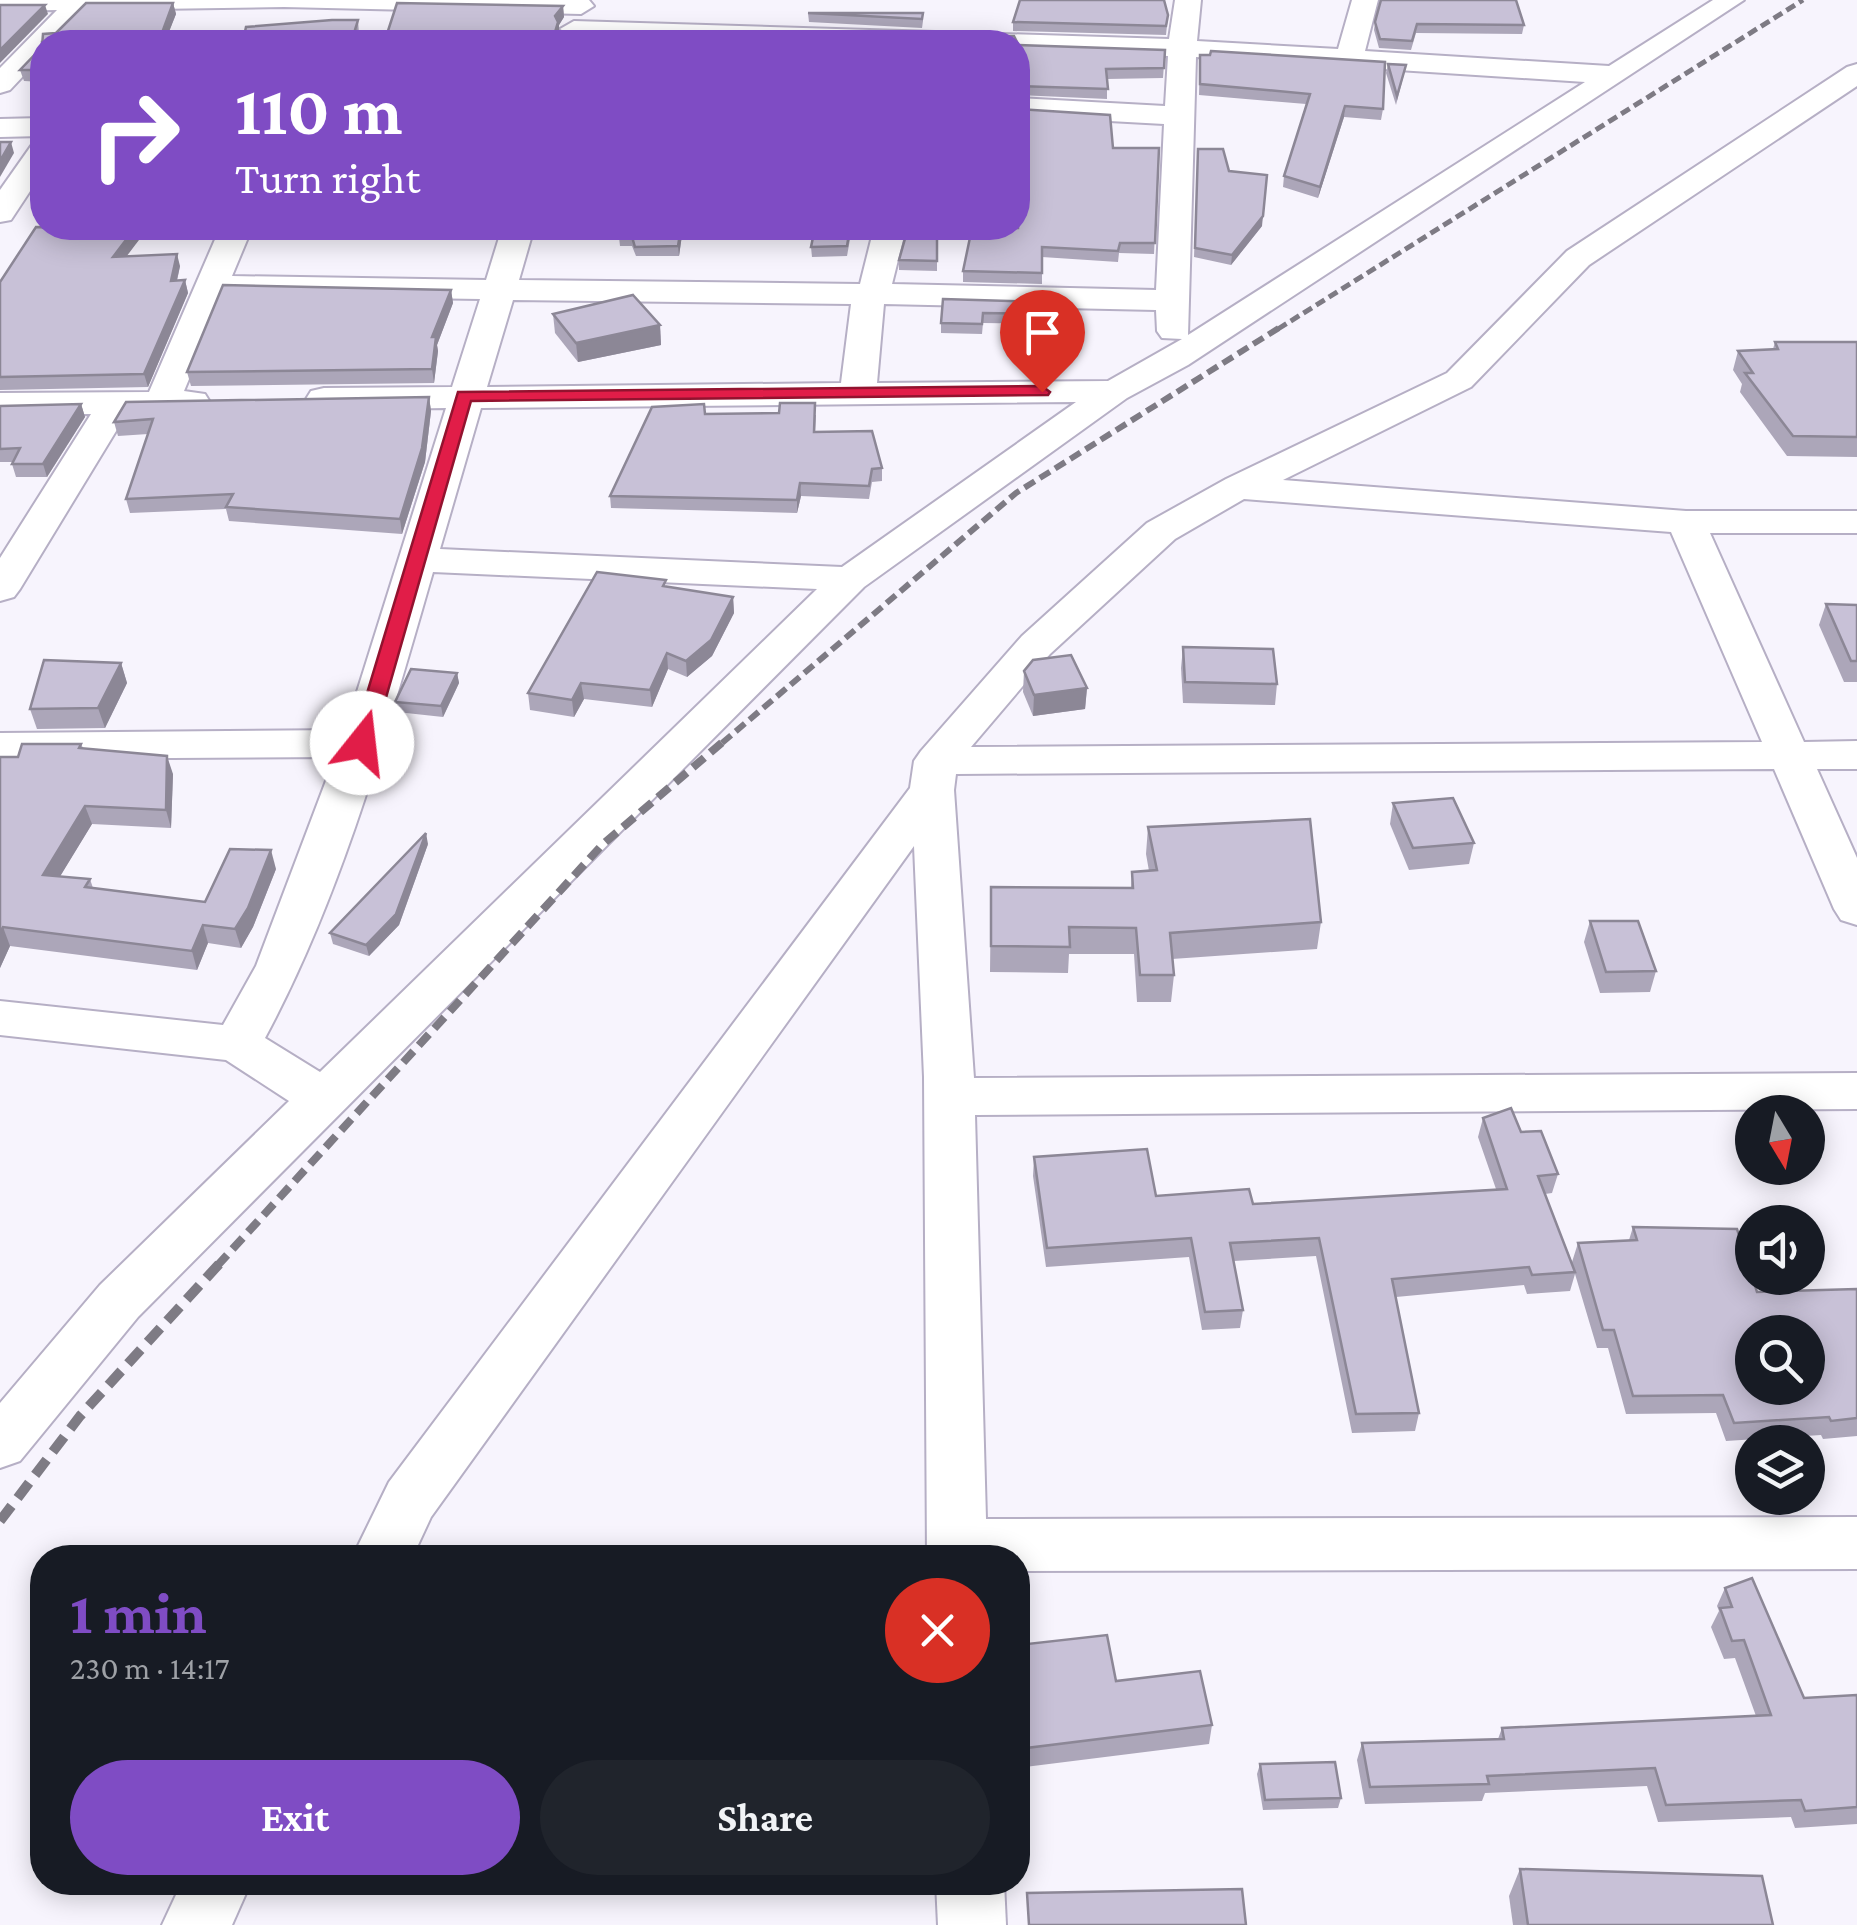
<!DOCTYPE html>
<meta charset="utf-8">
<style>
:root{--surface:#171b24;--page:#20242c;--text:#f1f3f6;--muted:#9ea1a6;--accent:#7f4cc4}
body{margin:0;font-family:"Crimson Pro",serif;background:var(--page);color:var(--text);height:100vh;display:flex;flex-direction:column;font-size:38px;white-space:nowrap}
*{box-sizing:border-box;margin:0}
p{font-size:32px;color:var(--muted)}
.icon{flex:none;width:55px;height:55px;fill:none;stroke:currentColor;stroke-width:2;stroke-linecap:round;stroke-linejoin:round}
.map{position:relative;flex:1;overflow:hidden}
.panel{position:absolute;left:30px;top:1545px;width:1000px;height:350px;display:flex;flex-direction:column;background:var(--surface);border-radius:40px;box-shadow:0 5px 25px #0003}
.panel>*{flex:none}
.banner{position:absolute;left:30px;top:30px;width:1000px;height:210px;border-radius:40px;box-shadow:0 5px 25px #0003;background:#7f4cc4;color:#fff;overflow:hidden}
.needle{width:65px;rotate:170deg}
.fabs{position:absolute;left:1735px;top:1095px;display:grid;gap:20px}
.fabs a{display:grid;place-items:center;width:90px;height:90px;border-radius:50%;background:var(--surface);box-shadow:0 5px 25px #0003;font-size:50px}
.pin{position:absolute;display:grid;place-items:center;width:85px;height:85px;color:#fff;margin:-102px -42px;border-radius:50% 50% 50% 0;rotate:-45deg;box-shadow:0 0 10px #0007}
.pin .icon{rotate:45deg}
.me{position:absolute;width:110px;margin:-55px;rotate:16deg;stroke-linejoin:round;filter:drop-shadow(0 0 8px #0008)}
.turn{display:flex;align-items:center;gap:35px;height:210px;padding:0 40px;font-size:45px}
.turn .icon{width:130px;height:130px;stroke-width:2.5}
.turn b{display:block;font-size:70px;line-height:85px}
.round{display:grid;place-items:center;flex:none;width:105px;height:105px;border-radius:52px;background:var(--page)}
.headline{display:flex;align-items:center;justify-content:space-between;height:170px;padding:0 40px}
h1{font-size:60px;font-weight:700;line-height:75px;color:var(--accent)}
.cta{display:flex;gap:20px;margin-top:auto;padding:20px 40px}
.cta a{flex:1;height:115px;border-radius:60px;background:var(--accent);color:#fff;font-size:40px;font-weight:700;line-height:115px;text-align:center}
.cta a+a{background:var(--page);color:var(--text)}
.map>svg:first-child{display:block}
.lines{fill:none;stroke-linecap:round;stroke-linejoin:round}
.street-casing{stroke:#b6afc5;stroke-width:4}
.street{fill:#fff;fill-rule:evenodd}
.rail-far3{stroke:#7e7b84;stroke-width:5;stroke-dasharray:10 5;stroke-linecap:butt}
.rail-far2{stroke:#7e7b84;stroke-width:6;stroke-dasharray:12 6;stroke-linecap:butt}
.rail-far1{stroke:#7e7b84;stroke-width:8;stroke-dasharray:15 8;stroke-linecap:butt}
.rail{stroke:#7e7b84;stroke-width:10;stroke-dasharray:19 10;stroke-linecap:butt}
.wall{fill:#aca6b9}
.shaded-wall{fill:#8c8796}
.building{fill:#c8c1d7;stroke:#8c8796;stroke-width:2.5;fill-rule:evenodd}
.route{fill:#e11d48;stroke:#92132f;stroke-width:2.5}
</style>
<div class="map">
<svg width="1857" height="1925" viewBox="0 0 1857 1925">
<rect width="100%" height="100%" fill="#f7f4fd"/>
<g class="lines">
<g class="street-casing">
<g id="street">
<polygon points="0,0 589,0 594,6 581,14 284,7 87,10 56,42 42,42 42,56 10,90 0,93 0,68 57,10 0,11"/>
<path d="M 1175,0 L 1201,0 L 1197,41 L 1338,49 L 1352,0 L 1378,0 L 1365,51 L 1609,66 L 1713,0 L 1744,0 L 1188,365 L 1127,398 L 864,587 L 138,1317 L 20,1461 L 0,1468 L 0,1403 L 100,1285 L 289,1101 L 226,1060 L 0,1035 L 0,1001 L 223,1025 L 256,966 L 335,757 L 0,759 L 0,733 L 345,730 L 446,408 L 324,410 L 311,407 L 306,399 L 311,391 L 324,388 L 452,387 L 480,299 L 224,295 L 184,391 L 205,394 L 210,402 L 205,410 L 127,413 L 20,589 L 14,597 L 0,601 L 0,558 L 91,414 L 0,415 L 0,393 L 149,392 L 220,228 L 252,228 L 232,276 L 486,280 L 502,228 L 534,228 L 519,280 L 860,284 L 874,228 L 906,228 L 892,284 L 1156,290 L 1164,124 L 1018,116 L 1018,98 L 1165,106 L 1168,56 L 1018,51 L 1018,42 L 742,42 L 574,37 L 560,29 L 574,21 L 1169,39 ZM 1196,57 L 1585,82 L 1188,335 ZM 513,300 L 851,304 L 841,383 L 487,387 ZM 884,304 L 1156,310 L 1157,331 L 1162,338 L 1182,339 L 1108,381 L 877,383 ZM 1076,402 L 842,567 L 440,549 L 481,408 ZM 433,572 L 817,589 L 320,1072 L 265,1038 C 343,893 387,730 433,572 Z"/>
<path d="M 1857,64 L 1857,86 L 1589,265 L 1471,387 L 1283,480 L 1686,511 L 1857,511 L 1857,533 L 1710,533 L 1804,742 L 1857,741 L 1857,769 L 1817,769 L 1857,858 L 1857,925 L 1841,920 L 1834,909 L 1774,769 L 956,774 L 954,790 L 974,1078 L 1857,1073 L 1857,1109 L 975,1115 L 986,1519 L 1857,1517 L 1857,1569 L 1018,1571 L 1018,1558 L 927,1558 L 924,1077 L 914,846 L 431,1517 L 412,1558 L 352,1558 L 389,1482 L 910,788 L 914,761 L 921,751 L 1022,636 L 1147,523 L 1226,479 L 1447,373 L 1567,251 L 1847,67 ZM 1244,499 L 1671,532 L 1762,742 L 971,747 L 1050,654 L 1175,539 Z"/>
<polygon points="42,118 42,136 0,137 0,119"/>
<polygon points="42,143 42,173 11,220 0,222 0,190 31,146"/>
<polygon points="182,1882 251,1882 232,1925 162,1925"/>
<polygon points="936,1882 1004,1882 1006,1925 938,1925"/>
</g>
</g>
<use href="#street" class="street"/>
<polyline class="rail-far3" points="1278,329 1803,0"/>
<polyline class="rail-far2" points="722,743 1016,493 1282,326"/>
<polyline class="rail-far1" points="217,1266 602,845 725,740"/>
<polyline class="rail" points="0,1521 80,1416 220,1263"/>
</g>
<g class="wall">
<polygon points="86,3 173,3 176,14 165,41 243,41 246,27 332,20 358,20 359,34 387,34 397,3 563,6 564,17 559,25 559,33 557,42 42,42 42,82 24,81 20,70 42,47 43,34 56,33"/>
<polygon points="808,13 923,13 923,21 922,28 809,22"/>
<polygon points="1168,15 1166,35 1013,31 1013,22"/>
<polygon points="1375,22 1524,25 1522,34 1416,33 1411,50 1379,48 1374,30"/>
<polygon points="1018,44 1018,45 1165,50 1163,78 1107,79 1107,99 1018,95"/>
<polygon points="1200,55 1383,109 1381,120 1344,117 1318,198 1283,187 1284,176 1306,104 1199,95"/>
<polygon points="1388,64 1404,74 1396,105 1386,73"/>
<polygon points="1113,148 1159,148 1154,254 1119,253 1118,262 1042,257 1042,284 963,282 963,271"/>
<polygon points="1198,149 1229,171 1262,226 1231,265 1194,257"/>
<polygon points="148,228 126,256 180,266 177,281 185,280 188,293 148,387 0,390 0,282"/>
<polygon points="323,228 381,228 380,230"/>
<polygon points="620,228 683,228 679,256 636,256 632,246 620,246 619,237"/>
<polygon points="815,228 852,228 847,256 812,257 811,247"/>
<polygon points="937,228 937,271 899,270 899,260"/>
<polygon points="451,290 453,303 437,345 438,351 434,383 191,386 187,372"/>
<polygon points="1042,302 1042,324 983,323 982,334 941,333 941,323"/>
<polygon points="553,314 660,325 661,345 578,362 555,333"/>
<polygon points="1775,342 1857,342 1857,457 1787,456 1740,392 1742,384 1733,370 1738,351 1773,349"/>
<polygon points="429,397 431,411 425,462 402,534 229,521 226,509 130,513 126,499 148,434 118,436 114,422"/>
<polygon points="81,404 85,417 47,477 16,477 12,464 13,462 0,462 0,406"/>
<polygon points="705,414 816,415 815,432 882,468 882,481 872,482 869,499 801,496 797,513 611,508 610,496"/>
<polygon points="667,587 733,597 734,613 712,656 687,677 668,669 652,707 584,699 574,717 530,710 528,693"/>
<polygon points="1826,604 1857,605 1857,682 1844,682 1819,625"/>
<polygon points="1183,647 1277,684 1275,705 1183,703 1181,668"/>
<polygon points="121,663 127,683 105,728 37,729 30,709"/>
<polygon points="1024,671 1087,688 1085,709 1033,716 1023,692"/>
<polygon points="457,673 459,683 443,717 397,712 395,702"/>
<polygon points="81,744 83,748 173,774 171,828 92,824 60,876 90,879 93,888 205,902 276,869 253,927 241,948 208,943 197,970 10,946 0,968 0,757 18,757"/>
<polygon points="1393,803 1474,843 1469,864 1409,870 1390,824"/>
<polygon points="1148,827 1321,922 1317,949 1172,959 1174,975 1171,1002 1137,1002 1134,954 1069,954 1068,973 990,972 991,887 1131,888 1132,872 1149,871 1146,854"/>
<polygon points="428,844 399,925 369,956 333,944 330,933"/>
<polygon points="1590,921 1656,971 1650,992 1600,993 1584,942"/>
<polygon points="1483,1118 1521,1132 1558,1174 1552,1193 1545,1194 1572,1262 1578,1243 1629,1240 1633,1227 1757,1292 1857,1289 1857,1436 1823,1439 1821,1435 1726,1441 1716,1413 1626,1414 1608,1348 1597,1348 1575,1274 1570,1291 1527,1294 1524,1285 1396,1297 1419,1413 1415,1431 1352,1433 1316,1256 1234,1261 1243,1310 1240,1328 1202,1330 1189,1257 1046,1267 1033,1176 1034,1157 1156,1196 1253,1204 1496,1189 1478,1137"/>
<polygon points="1725,1588 1804,1698 1857,1695 1857,1824 1795,1828 1791,1817 1658,1822 1647,1786 1485,1793 1482,1801 1365,1804 1357,1760 1362,1743 1498,1739 1502,1728 1756,1716 1735,1658 1724,1659 1711,1627 1719,1611 1717,1606"/>
<polygon points="1018,1645 1116,1681 1212,1725 1209,1744 1025,1767 1018,1721"/>
<polygon points="1260,1764 1341,1798 1338,1808 1263,1810 1257,1774"/>
<polygon points="1520,1869 1773,1925 1513,1925 1509,1896"/>
</g>
<g class="shaded-wall">
<polygon points="173,3 176,14 165,42 159,42"/>
<polygon points="45,5 48,14 0,63 0,50"/>
<polygon points="563,6 564,17 559,25 559,33 557,42 552,42 555,16"/>
<polygon points="1345,106 1344,117 1318,198 1320,187"/>
<polygon points="11,142 14,153 0,177 0,161"/>
<polygon points="1263,216 1262,226 1231,265 1232,255"/>
<polygon points="135,228 148,228 117,269 113,257"/>
<polygon points="681,228 683,228 679,256 678,246"/>
<polygon points="177,254 180,266 174,293 171,281"/>
<polygon points="185,280 188,293 148,387 144,374"/>
<polygon points="451,290 453,303 437,345 438,351 434,383 432,369 432,337"/>
<polygon points="660,325 661,345 578,362 576,343"/>
<polygon points="429,397 431,411 425,462 402,534 400,519"/>
<polygon points="81,404 85,417 47,477 43,464"/>
<polygon points="800,483 801,496 797,513 797,500"/>
<polygon points="733,597 734,613 712,656 687,677 686,661"/>
<polygon points="667,653 668,669 652,707 650,690"/>
<polygon points="121,663 127,683 105,728 98,708"/>
<polygon points="457,673 459,683 443,717 441,706"/>
<polygon points="581,683 584,699 574,717 572,700"/>
<polygon points="1087,688 1085,709 1033,716 1034,695"/>
<polygon points="167,756 173,774 171,828 166,810"/>
<polygon points="85,806 92,824 50,893 43,875"/>
<polygon points="426,833 428,844 399,925 369,956 366,945"/>
<polygon points="271,850 276,869 253,927 241,948 235,929"/>
<polygon points="203,925 208,943 197,970 192,951"/>
<polygon points="3,927 10,946 0,968 0,934"/>
</g>
<g class="building">
<polygon points="1020,0 1164,0 1168,15 1166,26 1013,22"/>
<polygon points="1381,0 1516,0 1524,25 1417,24 1412,41 1380,39 1375,22"/>
<polygon points="86,3 173,3 159,41 243,41 246,27 332,20 358,20 355,30 359,34 387,34 397,3 563,6 555,16 558,22 552,42 42,42 42,70 20,70 42,47 43,34 56,33"/>
<polygon points="0,5 45,5 0,50"/>
<polygon points="808,13 923,13 922,19"/>
<polygon points="1008,36 1014,36 1017,42 1007,42"/>
<polygon points="739,37 759,37 760,42 738,42"/>
<polygon points="803,37 919,37 918,42 802,42"/>
<polygon points="1018,44 1018,45 1165,50 1164,68 1106,69 1108,89 1018,86"/>
<polygon points="1211,51 1385,62 1383,109 1345,106 1320,187 1284,176 1310,94 1200,84 1200,55 1210,55"/>
<polygon points="1388,64 1406,65 1397,96"/>
<polygon points="1018,109 1110,115 1113,148 1159,148 1155,243 1120,243 1118,251 1042,247 1042,273 963,271 972,228 1018,228"/>
<polygon points="0,142 11,142 0,161"/>
<polygon points="1198,149 1223,149 1229,171 1267,175 1263,216 1232,255 1195,248"/>
<polygon points="36,227 135,228 113,257 177,254 171,281 185,280 144,374 0,377 0,282"/>
<polygon points="620,228 681,228 678,246 635,247 632,237 619,237"/>
<polygon points="815,228 850,228 847,246 811,247"/>
<polygon points="908,228 937,228 937,261 899,260"/>
<polygon points="223,285 451,290 432,337 436,337 432,369 187,372"/>
<polygon points="633,295 660,325 576,343 553,314"/>
<polygon points="943,299 1042,302 1043,314 983,313 982,324 941,323"/>
<polygon points="1775,342 1857,342 1857,437 1793,436 1745,373 1753,373 1738,351 1778,349"/>
<polygon points="429,397 422,448 400,519 226,507 233,494 126,499 153,419 114,422 126,402"/>
<polygon points="780,403 815,403 814,432 872,431 882,468 872,469 869,486 800,483 797,500 610,496 652,407 704,404 705,414 779,413"/>
<polygon points="81,404 43,464 12,464 20,448 0,449 0,406"/>
<polygon points="597,572 666,580 663,586 733,597 711,640 686,661 667,653 650,690 581,683 572,700 528,693"/>
<polygon points="1826,604 1857,605 1857,661 1851,661"/>
<polygon points="1183,647 1273,649 1277,684 1185,682"/>
<polygon points="1071,655 1087,688 1034,695 1024,671 1033,660"/>
<polygon points="44,660 121,663 98,708 30,709"/>
<polygon points="411,669 457,673 441,706 395,702"/>
<polygon points="22,744 81,744 79,748 167,756 166,810 85,806 43,875 90,879 85,887 205,902 230,849 271,850 248,908 235,929 203,925 192,951 3,927 0,934 0,757 18,757"/>
<polygon points="1453,798 1474,843 1413,848 1393,803"/>
<polygon points="1310,819 1321,922 1170,933 1174,975 1140,975 1136,928 1069,927 1070,947 991,946 991,887 1133,888 1132,872 1157,870 1148,827"/>
<polygon points="426,833 396,914 366,945 330,933"/>
<polygon points="1590,921 1638,921 1656,971 1606,972"/>
<polygon points="1511,1108 1521,1132 1541,1131 1558,1174 1538,1176 1575,1272 1532,1275 1529,1267 1392,1279 1419,1413 1356,1414 1319,1238 1230,1243 1243,1310 1205,1312 1191,1238 1047,1248 1034,1157 1147,1149 1156,1196 1249,1189 1253,1204 1507,1189 1483,1118"/>
<path d="M 1633,1227 L 1737,1229 L 1757,1292 L 1857,1289 L 1857,1418 L 1831,1421 L 1829,1417 L 1734,1423 L 1723,1395 L 1633,1396 L 1614,1330 L 1603,1330 L 1578,1243 L 1637,1240 ZM 1752,1332 L 1808,1332 L 1808,1388 L 1752,1388 Z"/>
<polygon points="1752,1578 1804,1698 1857,1695 1857,1807 1805,1811 1801,1800 1666,1805 1655,1768 1487,1776 1489,1784 1370,1787 1362,1743 1504,1739 1502,1728 1771,1715 1744,1640 1732,1641 1720,1608 1732,1607 1725,1588"/>
<polygon points="1107,1635 1116,1681 1200,1671 1212,1725 1026,1748 1018,1694 1018,1645"/>
<polygon points="1335,1762 1341,1798 1265,1800 1260,1764"/>
<polygon points="1520,1869 1762,1876 1773,1925 1528,1925"/>
<polygon points="1242,1889 1246,1925 1029,1925 1027,1893"/>
</g>
<polygon class="route" points="1042,386 1050,392 1048,395 471,401 373,743 362,749 352,743 458,392"/>
</svg>
<div class="fabs">
<a><svg class="needle" viewBox="-14 -14 28 28"><path d="M0-13l5 13h-10z" fill="#e53935"/><path d="M0 13l5-13h-10z" fill="#9ea1a6"/></svg></a>
<a><svg class="icon" aria-label="sound" viewBox="0 0 24 24"><path d="M4 9h4l5-4v14l-5-4H4zM17 9q2 3 0 6"/></svg></a>
<a><svg class="icon" aria-label="search" viewBox="0 0 24 24"><circle cx="10" cy="10" r="6"/><path d="M15 15l6 6"/></svg></a>
<a><svg class="icon" aria-label="layers" viewBox="0 0 24 24"><path d="M12 4l9 5-9 5-9-5zM3 14l9 5 9-5"/></svg></a>
</div>
<div class="pin" style="left:1042px;top:392px;background:#d93025"><svg class="icon" aria-label="arrive" viewBox="0 0 24 24"><path d="M6 21V4h12l-3 4 3 4H6"/></svg></div>
<svg class="me" style="left:362px;top:743px" viewBox="-20 -20 40 40"><circle r="19" fill="#fff"/><path d="M0-13L10 11 0 6-10 11z" fill="#e11d48"/></svg>
<div class="banner">
<div class="turn"><svg class="icon" aria-label="right" viewBox="0 0 24 24"><path d="M7 20v-9h11M14 6l5 5-5 5"/></svg><div><b>110 m</b>Turn right</div></div>
</div>
<section class="panel">
<div class="headline"><div><h1>1 min</h1><p>230 m · 14:17</p></div><a class="round" style="background:#d93025;color:#fff"><svg class="icon" aria-label="close" viewBox="0 0 24 24"><path d="M6 6l12 12M18 6L6 18"/></svg></a></div>
<div class="cta"><a>Exit</a><a>Share</a></div>
</section>
</div>
